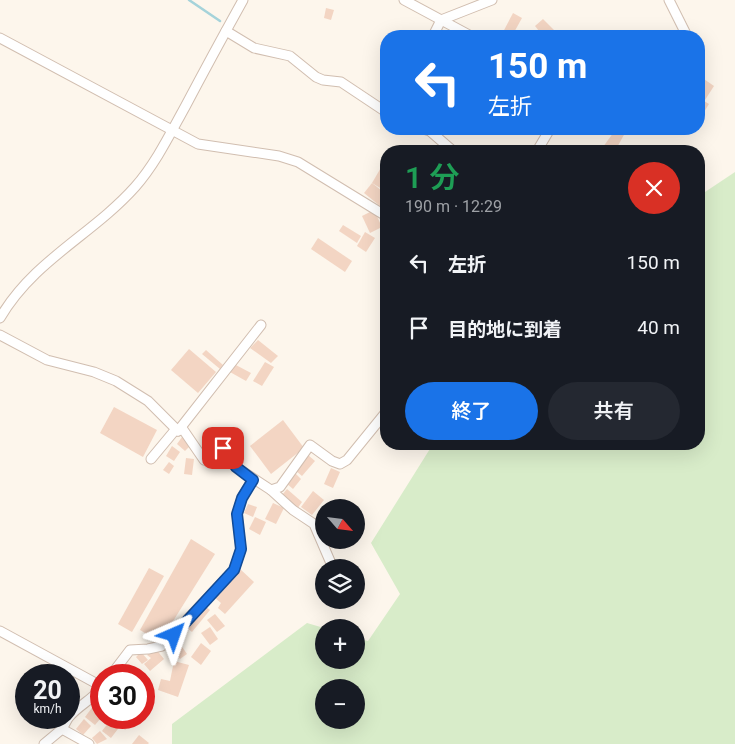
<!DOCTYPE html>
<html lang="ja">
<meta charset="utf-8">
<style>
:root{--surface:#171b24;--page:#242831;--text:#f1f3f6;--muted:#9ea1a6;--accent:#1a73e8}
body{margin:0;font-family:Roboto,"Noto Sans JP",sans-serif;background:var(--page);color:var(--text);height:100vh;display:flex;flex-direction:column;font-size:19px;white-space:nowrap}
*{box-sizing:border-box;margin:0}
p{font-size:16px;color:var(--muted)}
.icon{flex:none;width:28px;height:28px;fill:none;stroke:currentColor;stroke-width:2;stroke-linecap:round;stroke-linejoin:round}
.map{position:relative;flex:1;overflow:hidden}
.drawer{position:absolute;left:380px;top:145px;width:325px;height:305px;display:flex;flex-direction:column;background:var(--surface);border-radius:20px;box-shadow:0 5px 20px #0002}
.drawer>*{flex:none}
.guide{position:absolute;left:380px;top:30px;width:325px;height:105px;border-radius:20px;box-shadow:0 5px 20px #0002;background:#1a73e8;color:#fff;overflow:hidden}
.needle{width:32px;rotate:118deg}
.fabs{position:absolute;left:315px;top:499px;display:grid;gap:10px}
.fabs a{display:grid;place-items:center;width:50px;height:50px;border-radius:50%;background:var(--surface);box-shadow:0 5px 20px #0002;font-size:25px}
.speed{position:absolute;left:15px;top:664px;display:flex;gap:10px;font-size:25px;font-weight:700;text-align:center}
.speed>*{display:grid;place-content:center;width:65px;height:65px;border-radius:50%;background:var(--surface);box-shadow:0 5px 20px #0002;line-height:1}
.speed small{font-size:12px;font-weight:400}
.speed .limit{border:8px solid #d22;background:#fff;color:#111}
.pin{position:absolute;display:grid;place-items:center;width:42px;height:42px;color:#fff;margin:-21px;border-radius:10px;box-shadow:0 2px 8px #0006}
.me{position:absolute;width:55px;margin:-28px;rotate:43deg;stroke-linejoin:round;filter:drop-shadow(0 0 4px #0008)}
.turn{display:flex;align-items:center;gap:18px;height:105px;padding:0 25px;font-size:22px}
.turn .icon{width:65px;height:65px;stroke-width:2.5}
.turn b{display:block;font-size:35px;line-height:42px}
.round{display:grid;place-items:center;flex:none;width:52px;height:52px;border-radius:26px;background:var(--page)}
.headline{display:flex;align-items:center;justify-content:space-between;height:85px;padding:0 25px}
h1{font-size:30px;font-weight:600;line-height:38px;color:#1e9e55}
.primary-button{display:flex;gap:10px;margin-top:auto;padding:10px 25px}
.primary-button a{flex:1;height:58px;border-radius:30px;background:var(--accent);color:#fff;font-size:20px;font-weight:600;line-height:58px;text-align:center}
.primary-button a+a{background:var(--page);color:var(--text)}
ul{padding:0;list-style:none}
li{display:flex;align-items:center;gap:15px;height:65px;padding:0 25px}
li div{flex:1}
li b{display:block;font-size:19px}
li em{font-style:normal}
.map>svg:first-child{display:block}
.green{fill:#d8ecc9;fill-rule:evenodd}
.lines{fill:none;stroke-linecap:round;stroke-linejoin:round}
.stream{stroke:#a5d3da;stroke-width:2.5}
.building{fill:#f3d5c3}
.minor-casing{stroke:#d1beb0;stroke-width:11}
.minor{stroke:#fff;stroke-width:9}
.route-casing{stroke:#114b97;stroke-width:12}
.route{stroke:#1a73e8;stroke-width:9}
</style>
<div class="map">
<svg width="735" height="744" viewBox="0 0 735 744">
<rect width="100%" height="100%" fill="#fdf6ec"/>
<path class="green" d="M 735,172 L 735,744 L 172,744 L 172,724 L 307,623 L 324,628 L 324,660 L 356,660 L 356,638 L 368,641 L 400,594 L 371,543 L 433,444 L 699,444 L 699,196 ZM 324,688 L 356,688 L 356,720 L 324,720 Z"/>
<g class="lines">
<polyline class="stream" points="189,0 220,21"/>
</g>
<g class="building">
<polygon points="326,8 334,10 331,20 324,18"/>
<polygon points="513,13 522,18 512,36 501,36"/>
<polygon points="543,19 559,35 557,36 543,36 535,26"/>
<polygon points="701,77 714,86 705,100 699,95 699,81"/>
<polygon points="699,98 709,104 699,120"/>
<polygon points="616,129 625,133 615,151 610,151 603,147"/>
<polygon points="386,159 386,182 382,189 372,183"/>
<polygon points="372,183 386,194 385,210 364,193"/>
<polygon points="374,210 382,227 370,233 362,216"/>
<polygon points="343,225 361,236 357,243 339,231"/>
<polygon points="365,232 375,238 366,252 357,246"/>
<polygon points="318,238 352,261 345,272 311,249"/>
<polygon points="258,340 278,356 271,363 250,348"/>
<polygon points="189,349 216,372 198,393 171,370"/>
<polygon points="206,350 223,365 220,369 202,354"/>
<polygon points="265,362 274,367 262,386 253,381"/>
<polygon points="234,364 251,373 246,381 230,372"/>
<polygon points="114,407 157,430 143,457 100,433"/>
<polygon points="283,420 304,448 271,474 250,446"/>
<polygon points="182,437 191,445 185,451 177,444"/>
<polygon points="172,446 180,452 174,461 166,456"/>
<polygon points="308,455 315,461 302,476 295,470"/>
<polygon points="186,458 194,459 192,475 184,474"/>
<polygon points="169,462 174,466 169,474 163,470"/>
<polygon points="331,468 340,472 333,488 324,484"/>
<polygon points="295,473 301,479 293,489 286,483"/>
<polygon points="287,489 302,502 297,509 282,495"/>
<polygon points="313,491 324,500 312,515 301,507"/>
<polygon points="273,503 284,508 276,524 265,519"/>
<polygon points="248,504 257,507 253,517 244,513"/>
<polygon points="255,517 266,522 260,535 249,529"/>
<polygon points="191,539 215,554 160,642 140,630"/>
<polygon points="149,568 164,576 132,632 118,624"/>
<polygon points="240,569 254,582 225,614 218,608 221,603 214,597"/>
<polygon points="205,606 210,610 192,632 187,628"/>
<polygon points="215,614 225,626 217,632 207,620"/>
<polygon points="210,627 218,639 210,645 201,633"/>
<polygon points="178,641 187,654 180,659 171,647"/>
<polygon points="201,643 211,651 201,665 191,657"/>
<polygon points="155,648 164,659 150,671 144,664 151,658 147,655"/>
<polygon points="141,652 148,660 142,664 136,657"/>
<polygon points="174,661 189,665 178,697 158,690 161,679 170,681"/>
<polygon points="94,705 101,711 101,718 95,725 85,717"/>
<polygon points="112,718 117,722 122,718 133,718 135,720 125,730 121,725 111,738 102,731"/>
<polygon points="84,719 91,726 83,735 76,729"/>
<polygon points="100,731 107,739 97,744 92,738"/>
<polygon points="139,735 149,743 148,744 132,744"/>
</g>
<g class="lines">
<g class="minor-casing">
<g id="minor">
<polyline points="404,0 471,36"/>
<polyline points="669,0 687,36"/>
<polyline points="226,31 254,48 290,56 316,77 323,80 341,82 386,112"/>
<polyline points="433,36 441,20 492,0"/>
<polyline points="0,38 198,144 279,156 298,162 386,216"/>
<polyline points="423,129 430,131 453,151"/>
<polyline points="537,151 550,129"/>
<path d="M 0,318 C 34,260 92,235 135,187 C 156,163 170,134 185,107 C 204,71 223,36 243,0"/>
<polyline points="0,335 47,360 94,372 116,381 148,401 178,431 182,428 204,460 223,448 236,467 271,490 280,487 310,445 332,461 340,464 347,460 386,412"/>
<polyline points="178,431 261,325"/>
<polyline points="151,459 176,429"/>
<polyline points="271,490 293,510 314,524 333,568"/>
<polyline points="0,631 101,686"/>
<polyline points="111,675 130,650 148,649 162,646 234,570 241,549 237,514 242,498 253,479"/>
<path d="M 69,717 C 79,705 92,700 101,688"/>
<polyline points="62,729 89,744"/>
<polyline points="44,744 62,729 68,718"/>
</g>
</g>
<use href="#minor" class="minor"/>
</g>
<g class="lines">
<g class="route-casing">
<polyline id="route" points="174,635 234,570 241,549 237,514 242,498 253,480 236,467 223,448"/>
</g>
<use href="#route" class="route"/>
</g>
</svg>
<div class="fabs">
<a><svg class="needle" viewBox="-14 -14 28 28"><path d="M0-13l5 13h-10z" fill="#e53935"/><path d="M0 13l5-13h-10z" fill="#9ea1a6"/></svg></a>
<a><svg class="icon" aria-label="layers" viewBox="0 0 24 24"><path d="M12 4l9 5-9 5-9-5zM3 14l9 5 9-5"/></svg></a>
<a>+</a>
<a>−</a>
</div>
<div class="speed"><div>20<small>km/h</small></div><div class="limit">30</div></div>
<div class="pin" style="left:223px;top:448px;background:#d93025"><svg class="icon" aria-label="arrive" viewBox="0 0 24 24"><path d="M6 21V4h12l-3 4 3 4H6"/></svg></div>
<svg class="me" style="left:174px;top:635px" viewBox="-20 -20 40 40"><path d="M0-17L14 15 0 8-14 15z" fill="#1a73e8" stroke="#fff" stroke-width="4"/></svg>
<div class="guide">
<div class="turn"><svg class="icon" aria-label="left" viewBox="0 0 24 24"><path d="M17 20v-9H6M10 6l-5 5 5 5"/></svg><div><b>150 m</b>左折</div></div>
</div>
<section class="drawer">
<div class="headline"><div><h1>1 分</h1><p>190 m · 12:29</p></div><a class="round" style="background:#d93025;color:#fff"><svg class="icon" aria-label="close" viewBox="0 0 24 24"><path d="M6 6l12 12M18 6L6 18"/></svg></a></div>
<ul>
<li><svg class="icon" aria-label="left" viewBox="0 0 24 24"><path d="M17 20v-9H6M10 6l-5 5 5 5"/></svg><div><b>左折</b></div><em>150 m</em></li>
<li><svg class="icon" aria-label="arrive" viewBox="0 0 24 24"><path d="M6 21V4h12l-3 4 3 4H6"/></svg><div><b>目的地に到着</b></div><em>40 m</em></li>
</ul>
<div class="primary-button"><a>終了</a><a>共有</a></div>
</section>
</div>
